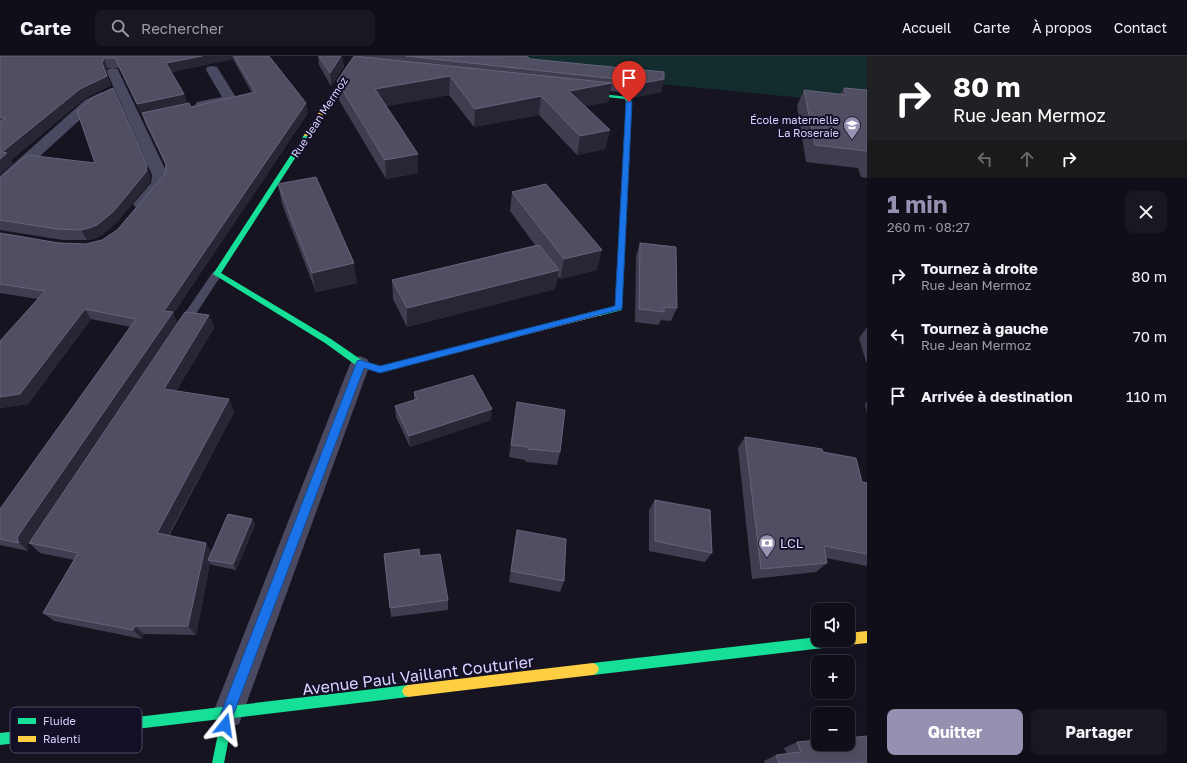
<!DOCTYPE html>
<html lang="fr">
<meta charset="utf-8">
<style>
:root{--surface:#100f19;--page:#191822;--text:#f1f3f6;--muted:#9c9ca2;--line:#302f38;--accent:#9591b1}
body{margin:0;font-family:"Golos Text",sans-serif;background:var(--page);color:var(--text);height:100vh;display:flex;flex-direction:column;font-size:15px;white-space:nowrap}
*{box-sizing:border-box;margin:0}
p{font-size:13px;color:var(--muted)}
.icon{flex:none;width:22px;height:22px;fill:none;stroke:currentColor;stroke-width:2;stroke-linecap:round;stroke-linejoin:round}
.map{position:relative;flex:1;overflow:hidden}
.panel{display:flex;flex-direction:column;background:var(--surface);width:320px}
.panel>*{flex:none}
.banner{background:#202124;color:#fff;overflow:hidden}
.buttons{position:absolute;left:811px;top:547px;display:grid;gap:8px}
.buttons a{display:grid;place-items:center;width:44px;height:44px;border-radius:8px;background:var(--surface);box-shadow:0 4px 16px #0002,0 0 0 1px var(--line);font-size:20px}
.pin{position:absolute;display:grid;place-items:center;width:34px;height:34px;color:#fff;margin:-41px -17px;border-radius:50% 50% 50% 0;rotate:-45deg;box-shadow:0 0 4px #0007}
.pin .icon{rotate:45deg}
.me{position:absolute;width:44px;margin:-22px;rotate:15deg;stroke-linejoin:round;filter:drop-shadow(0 0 3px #0008)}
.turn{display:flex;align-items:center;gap:14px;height:84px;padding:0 20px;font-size:18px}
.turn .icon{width:52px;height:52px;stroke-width:2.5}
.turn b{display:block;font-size:28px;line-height:34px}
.lanes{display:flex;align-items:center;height:38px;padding:0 20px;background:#0003;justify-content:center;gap:20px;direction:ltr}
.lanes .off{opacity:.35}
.round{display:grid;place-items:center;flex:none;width:42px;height:42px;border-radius:8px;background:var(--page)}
.headline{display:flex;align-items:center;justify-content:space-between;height:68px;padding:0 20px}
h1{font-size:24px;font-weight:700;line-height:30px;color:var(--accent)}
.cta{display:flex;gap:8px;margin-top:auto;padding:8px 20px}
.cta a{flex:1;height:46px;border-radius:8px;background:var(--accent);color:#fff;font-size:16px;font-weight:700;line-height:46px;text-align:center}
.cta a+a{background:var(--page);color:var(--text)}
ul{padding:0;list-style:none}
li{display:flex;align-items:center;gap:12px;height:60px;padding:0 20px}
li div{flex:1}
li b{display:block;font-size:15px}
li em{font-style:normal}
header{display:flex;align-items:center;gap:24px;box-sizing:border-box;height:56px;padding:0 20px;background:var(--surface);border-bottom:1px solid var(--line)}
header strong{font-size:19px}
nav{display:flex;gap:22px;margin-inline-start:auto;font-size:14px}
.search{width:280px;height:36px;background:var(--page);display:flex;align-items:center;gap:10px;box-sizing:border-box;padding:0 14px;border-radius:8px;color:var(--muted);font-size:15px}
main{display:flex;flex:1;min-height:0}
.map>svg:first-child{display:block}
.green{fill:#132c2d}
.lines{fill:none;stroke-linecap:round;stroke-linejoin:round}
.lane{fill:#4a4962;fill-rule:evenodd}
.street{fill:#4a4962;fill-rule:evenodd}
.fast{fill:#16e098;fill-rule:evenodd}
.slow{fill:#ffcf43;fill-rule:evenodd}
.wall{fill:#403d50}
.shaded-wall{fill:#282635}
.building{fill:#504e63;stroke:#66637b}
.route{fill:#1a73e8;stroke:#114b97}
.labels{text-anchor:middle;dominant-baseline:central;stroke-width:4;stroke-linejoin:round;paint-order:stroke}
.far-street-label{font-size:11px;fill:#d9d4ff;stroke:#130f26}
.far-poi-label{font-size:11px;fill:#d9d4ff;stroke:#130f26;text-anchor:end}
.poi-label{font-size:13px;fill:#d9d4ff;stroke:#130f26;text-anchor:start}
.near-street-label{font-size:16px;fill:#d9d4ff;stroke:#130f26}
.key{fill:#130f26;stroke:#4e4a67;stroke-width:1}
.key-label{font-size:11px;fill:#d9d4ff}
</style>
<header>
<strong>Carte</strong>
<div class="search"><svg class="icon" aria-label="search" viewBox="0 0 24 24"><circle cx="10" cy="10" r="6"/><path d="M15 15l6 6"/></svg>Rechercher</div>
<nav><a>Accueil</a><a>Carte</a><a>À propos</a><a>Contact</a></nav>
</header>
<main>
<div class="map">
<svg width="867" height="707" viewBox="0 0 867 707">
<rect width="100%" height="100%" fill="#161421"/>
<polygon class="green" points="368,0 867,0 867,48"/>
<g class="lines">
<polygon class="lane" points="217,215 222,218 186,273 178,273 177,270 178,267 213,216"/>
<g class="street">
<path d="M 212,10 L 217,11 L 237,43 L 235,46 C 224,49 208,55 197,52 L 195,49 L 197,46 L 222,41 L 206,14 L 207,11 Z"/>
<path d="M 113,12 L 118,13 L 119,16 L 168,119 L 167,128 L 165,131 C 156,141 149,155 135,151 L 133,148 L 151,127 L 152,119 L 107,16 L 108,13 Z"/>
<polygon points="102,36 107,37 109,40 95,50 6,131 0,133 0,120 85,44"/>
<polygon points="360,300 367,303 370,308 243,657 239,668 228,672 217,668 213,657 350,308 353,303"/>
</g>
<g class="fast">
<polygon points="351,10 629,41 632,46 622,254 599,260 595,257 596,255 615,250 626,46 625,43 349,13 349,11"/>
<polygon points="307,77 310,79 221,217 331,283 363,305 381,310 413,302 417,305 416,307 381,316 357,310 325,287 213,218 304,79"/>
<polygon points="818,581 818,584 846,584 844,588 840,590 593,619 589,617 587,613 589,609 593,607"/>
<polygon points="408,629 412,631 414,635 412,639 408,641 233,662 224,707 212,707 221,663 0,689 0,677"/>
</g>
<g class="slow">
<polygon points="349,11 354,12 309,80 305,80 304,79"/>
<polygon points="599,254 602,255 603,257 602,259 413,308 409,305 413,302"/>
<polygon points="867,575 867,587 848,589 844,587 843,584 848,584 848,577"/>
<polygon points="593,607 597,609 599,613 597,617 593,619 408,641 404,639 402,635 404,631 408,629"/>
</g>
</g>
<g class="wall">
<polygon points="0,0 269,0 308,57 173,258 177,266 29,485 27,490 28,495 0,489 0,453 130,271 91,263 28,348 0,352 0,285 38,243 0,237 0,177 59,187 86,188 102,184 117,174 165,118 166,110 145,67 142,57 191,51 252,37 233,3 171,16 184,38 187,47 141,57 119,12 107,12 106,16 111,29 84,43 11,104 13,107 0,118"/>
<polygon points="318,0 342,0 344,11 331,30 319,9"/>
<polygon points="354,0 494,0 530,3 664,23 661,36 635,41 632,38 610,35 608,46 585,50 610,74 605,93 577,99 539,59 474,71 449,39 386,50 418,117 386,123 339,44 337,25"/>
<polygon points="844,32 867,34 867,122 861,121 858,112 806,106 797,50 804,34 840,38"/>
<polygon points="150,119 150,126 117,166 102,179 94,183 87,184 63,184 0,174 0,122"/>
<polygon points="278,128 357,227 316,236 282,148"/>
<polygon points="512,136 597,214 560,223 558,220 555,233 407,271 393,243 392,224 535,189 510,155"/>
<polygon points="640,187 677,252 671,265 661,264 658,269 635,266 636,200"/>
<polygon points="209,259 214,272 176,335 229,343 234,356 169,480 211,496 252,463 255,469 236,514 212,509 210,507 196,579 144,578 142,583 54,565 43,557 74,504 40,497 29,487"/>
<polygon points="867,271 867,306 866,306 859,282"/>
<polygon points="414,336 491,364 410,391 396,361 395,350 414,344"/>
<polygon points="867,345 867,358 865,348"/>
<polygon points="515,359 560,396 557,409 526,406 525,404 509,401"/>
<polygon points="745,381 823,396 862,426 867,427 867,510 826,502 827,507 816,516 752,523 738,392"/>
<polygon points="655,444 712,497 705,506 649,495 649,454"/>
<polygon points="517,474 564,525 560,536 509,526 515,485"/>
<polygon points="420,500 448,544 448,554 391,561 390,552"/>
<polygon points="797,686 867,707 765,707 764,705 776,699 787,698 784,692"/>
</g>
<g class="shaded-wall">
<polygon points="202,0 232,0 233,3 169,17 166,7"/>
<polygon points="341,0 342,0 344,11 331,30 330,17"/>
<polygon points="104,2 107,12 106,17 102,7"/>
<polygon points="107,20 111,29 84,43 11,104 13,107 0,118 0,103 2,96 80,33"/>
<polygon points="450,20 449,39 377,52 375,33"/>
<polygon points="664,23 661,36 635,41 638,28"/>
<polygon points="612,27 608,46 566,54 569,35"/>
<polygon points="184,38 187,47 141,57 137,48"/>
<polygon points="541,40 539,59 474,71 475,53"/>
<polygon points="306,47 308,57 173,258 177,266 29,485 27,490 28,495 19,487 17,482 20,477 164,255"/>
<polygon points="610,74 605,93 577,99 580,80"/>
<polygon points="418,98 418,117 386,123 385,104"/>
<polygon points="147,109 150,119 150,126 117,166 102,179 94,183 87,184 81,174"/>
<polygon points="602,194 597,214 560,223 564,203"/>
<polygon points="354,207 357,227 316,236 312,217"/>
<polygon points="559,214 555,233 407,271 407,252"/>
<polygon points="85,253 91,263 28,348 0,352 0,341"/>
<polygon points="209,259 214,272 170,345 164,333"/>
<polygon points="229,343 234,356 164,487 157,477"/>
<polygon points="492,353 491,364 410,391 409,380"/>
<polygon points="252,463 255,469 236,514 233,508"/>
<polygon points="206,487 212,497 208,504 210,507 196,579 188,570"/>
<polygon points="135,570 144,578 142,583 133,574"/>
</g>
<g class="building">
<polygon points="0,0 202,0 166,7 184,38 137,48 115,2 104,2 102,7 107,20 80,33 2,96 7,97 0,103 0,66 6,62 0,61"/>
<polygon points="234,0 269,0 306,47 164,255 173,256 20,477 17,482 19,487 0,483 0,453 136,263 85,253 20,338 0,341 0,285 45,235 0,228 0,177 59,187 86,188 102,184 117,174 165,118 166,108 142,57 189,47 191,51 255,36"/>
<polygon points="319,0 341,0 330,17"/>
<polygon points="354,0 612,27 569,35 610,74 580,80 541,40 475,53 450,20 375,33 418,98 385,104 337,25"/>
<polygon points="406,0 500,1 500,0 527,0 530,3 664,16 664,23 638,28 635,25"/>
<polygon points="113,32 147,109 146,116 113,156 97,169 89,172 81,174 57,173 0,164 0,122 27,99 95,107 77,55 92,42"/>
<polygon points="844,32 867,34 867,95 815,89 804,34 846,39"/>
<polygon points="316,121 354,207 312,217 278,128"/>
<polygon points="546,128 602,194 564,203 512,136"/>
<polygon points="640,187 676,191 677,252 664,251 664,256 639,253"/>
<polygon points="539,189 559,214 407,252 392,224"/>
<polygon points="185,256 209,259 164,333 229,343 157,477 206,487 188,570 135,570 133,574 43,557 78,497 29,487"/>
<polygon points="473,319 492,353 409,380 395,350 417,343 414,336"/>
<polygon points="517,346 565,354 560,396 528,393 528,391 511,389"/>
<polygon points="745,381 822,393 823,396 856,402 862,426 867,427 867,498 824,490 827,507 761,513"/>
<polygon points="655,444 710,454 712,497 655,485"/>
<polygon points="228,458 252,463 233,508 208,504"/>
<polygon points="517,474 566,483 564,525 511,515"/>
<polygon points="419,493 420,500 440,498 448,544 390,552 384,498"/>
<polygon points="867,680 867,707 779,707 776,699 801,696 797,686 818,684 818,688 848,688 848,682"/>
</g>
<polygon class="route" points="629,44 632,46 622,253 380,317 364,312 234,657 230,674 225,676 221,674 219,669 221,657 357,305 360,304 380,310 615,250 626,46"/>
<defs>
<g id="school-pin" transform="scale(0.9)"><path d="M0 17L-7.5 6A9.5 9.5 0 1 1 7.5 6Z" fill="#9591b1" stroke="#130f26"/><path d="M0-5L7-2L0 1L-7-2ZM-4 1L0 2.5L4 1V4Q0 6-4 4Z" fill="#fff"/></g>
<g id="bank-pin" transform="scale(0.9)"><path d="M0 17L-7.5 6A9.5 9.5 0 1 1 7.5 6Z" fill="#9591b1" stroke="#130f26"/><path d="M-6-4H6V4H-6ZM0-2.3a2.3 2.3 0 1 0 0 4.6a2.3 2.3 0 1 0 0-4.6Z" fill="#fff"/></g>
</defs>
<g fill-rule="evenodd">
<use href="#school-pin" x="852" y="69"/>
<use href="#bank-pin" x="767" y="487"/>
</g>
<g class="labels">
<g class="far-street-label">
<text transform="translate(319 61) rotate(-57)">Rue Jean Mermoz</text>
</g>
<g class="far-poi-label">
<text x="839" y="63">École maternelle<tspan x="839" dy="13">La Roseraie</tspan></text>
</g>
<g class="poi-label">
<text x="780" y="487">LCL</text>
</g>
<g class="near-street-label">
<text transform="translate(418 619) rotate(-7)">Avenue Paul Vaillant Couturier</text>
</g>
</g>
<rect x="10" y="651" width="132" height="46" rx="6" class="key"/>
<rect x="18" y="662" width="18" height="6" fill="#16e098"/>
<rect x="18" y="680" width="18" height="6" fill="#ffcf43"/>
<g class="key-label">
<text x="43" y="669">Fluide</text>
<text x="43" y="687">Ralenti</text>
</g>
</svg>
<div class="buttons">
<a><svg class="icon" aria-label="sound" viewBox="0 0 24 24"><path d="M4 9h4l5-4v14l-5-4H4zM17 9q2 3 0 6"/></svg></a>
<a>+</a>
<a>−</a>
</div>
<div class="pin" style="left:629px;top:46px;background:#d93025"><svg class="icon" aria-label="arrive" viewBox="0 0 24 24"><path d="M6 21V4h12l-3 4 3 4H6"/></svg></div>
<svg class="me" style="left:225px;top:669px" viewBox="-20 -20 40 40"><path d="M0-17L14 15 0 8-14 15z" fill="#1a73e8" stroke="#fff" stroke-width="4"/></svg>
</div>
<section class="panel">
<div class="banner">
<div class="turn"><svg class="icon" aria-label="right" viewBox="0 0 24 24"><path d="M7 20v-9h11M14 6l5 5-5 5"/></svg><div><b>80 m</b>Rue Jean Mermoz</div></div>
<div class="lanes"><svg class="icon off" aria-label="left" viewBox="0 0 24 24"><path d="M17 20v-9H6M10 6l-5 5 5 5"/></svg><svg class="icon off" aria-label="ahead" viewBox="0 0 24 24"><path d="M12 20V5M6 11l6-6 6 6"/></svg><svg class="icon" aria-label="right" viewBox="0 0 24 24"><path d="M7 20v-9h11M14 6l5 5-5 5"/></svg></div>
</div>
<div class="headline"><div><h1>1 min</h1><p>260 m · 08:27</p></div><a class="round"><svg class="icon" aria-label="close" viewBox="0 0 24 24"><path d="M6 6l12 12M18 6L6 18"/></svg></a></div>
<ul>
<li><svg class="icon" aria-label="right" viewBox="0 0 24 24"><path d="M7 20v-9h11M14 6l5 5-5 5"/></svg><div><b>Tournez à droite</b><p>Rue Jean Mermoz</p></div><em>80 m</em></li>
<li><svg class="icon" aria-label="left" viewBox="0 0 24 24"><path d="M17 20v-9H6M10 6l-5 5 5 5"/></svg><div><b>Tournez à gauche</b><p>Rue Jean Mermoz</p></div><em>70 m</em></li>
<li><svg class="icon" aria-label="arrive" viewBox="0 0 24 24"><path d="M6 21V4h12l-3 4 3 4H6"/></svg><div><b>Arrivée à destination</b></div><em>110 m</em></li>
</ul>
<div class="cta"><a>Quitter</a><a>Partager</a></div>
</section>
</main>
